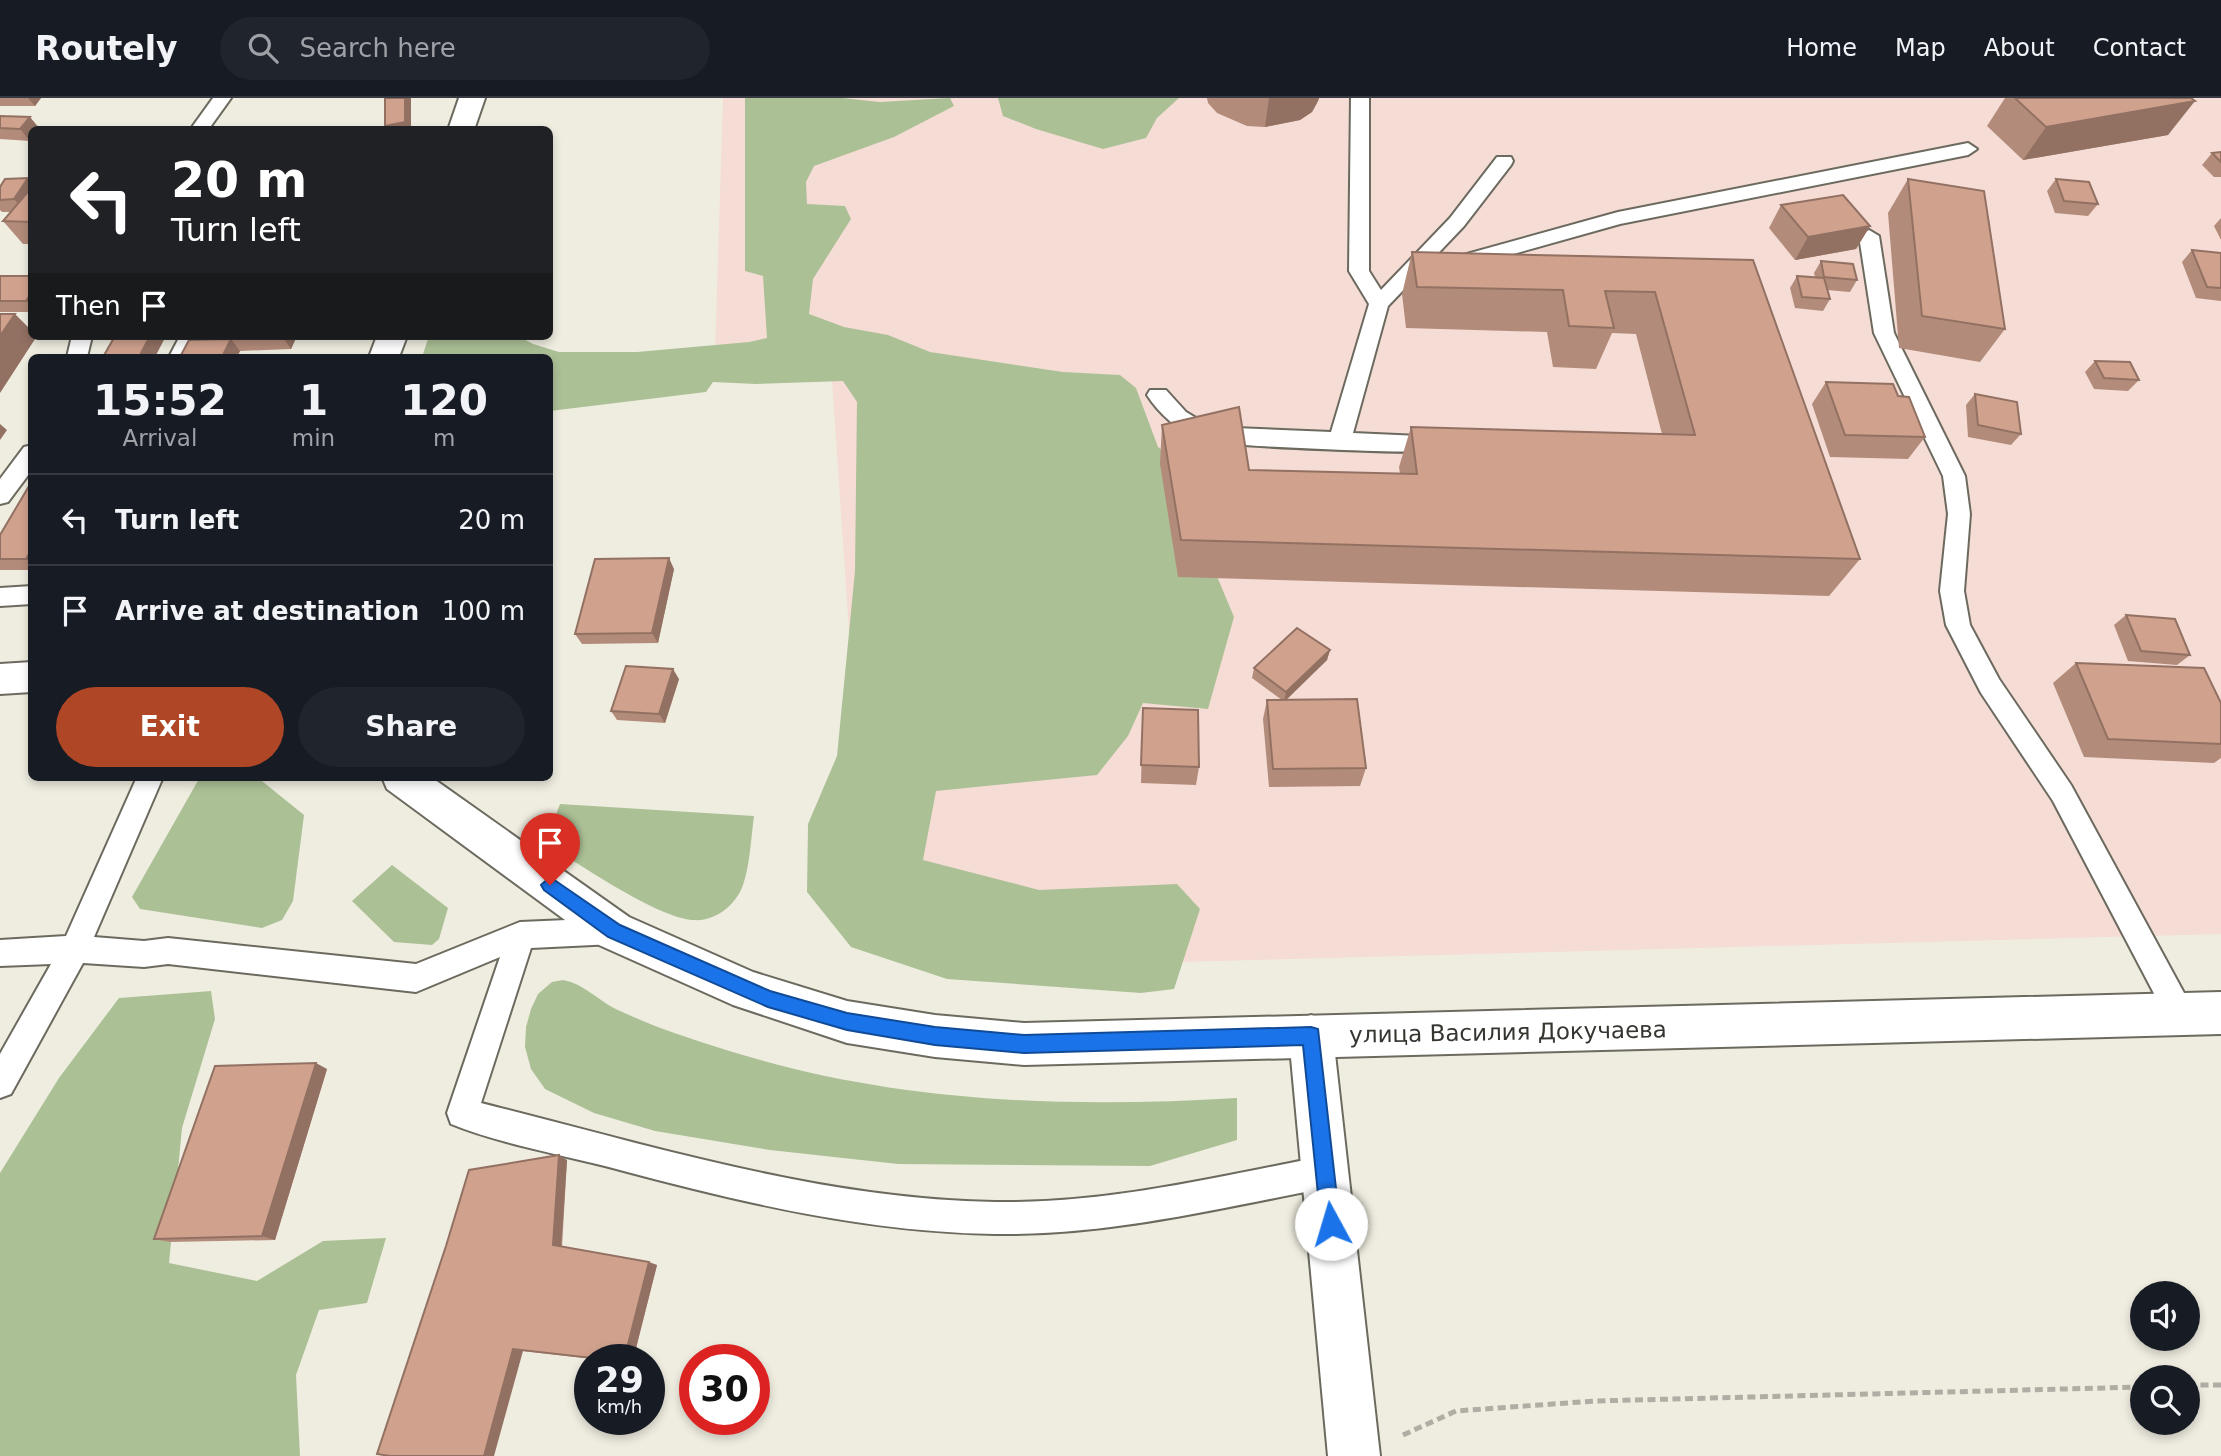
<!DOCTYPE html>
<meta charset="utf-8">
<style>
:root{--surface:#171b24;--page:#20242c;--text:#f1f3f6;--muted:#9ea1a6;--line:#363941;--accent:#af4726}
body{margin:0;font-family:"DejaVu Sans",sans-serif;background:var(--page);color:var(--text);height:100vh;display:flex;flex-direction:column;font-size:26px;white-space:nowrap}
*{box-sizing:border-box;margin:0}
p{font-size:23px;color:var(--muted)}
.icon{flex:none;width:38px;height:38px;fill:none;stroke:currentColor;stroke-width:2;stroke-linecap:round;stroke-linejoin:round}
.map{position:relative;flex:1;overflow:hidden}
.panel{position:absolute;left:28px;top:256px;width:525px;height:427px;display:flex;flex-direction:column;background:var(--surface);border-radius:10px;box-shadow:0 4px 10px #0003}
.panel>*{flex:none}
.hud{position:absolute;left:28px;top:28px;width:525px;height:214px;border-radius:10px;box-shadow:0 4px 10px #0003;background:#202124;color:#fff;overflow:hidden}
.controls{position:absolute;left:2130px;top:1183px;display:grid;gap:14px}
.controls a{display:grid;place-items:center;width:70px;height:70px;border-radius:50%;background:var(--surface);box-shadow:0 4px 10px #0003;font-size:35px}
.speed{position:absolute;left:574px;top:1246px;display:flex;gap:14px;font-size:35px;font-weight:700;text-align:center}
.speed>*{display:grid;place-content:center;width:91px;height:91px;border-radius:50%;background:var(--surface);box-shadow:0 4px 10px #0003;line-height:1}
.speed small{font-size:18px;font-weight:400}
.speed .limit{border:10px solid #d22;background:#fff;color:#111}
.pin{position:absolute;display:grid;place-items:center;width:60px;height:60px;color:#fff;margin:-72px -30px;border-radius:50% 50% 50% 0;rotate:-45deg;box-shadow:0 0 7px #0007}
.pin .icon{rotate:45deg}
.me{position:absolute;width:77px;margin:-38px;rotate:354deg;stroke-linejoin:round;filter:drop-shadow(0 0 5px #0008)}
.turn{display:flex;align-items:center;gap:24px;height:147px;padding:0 28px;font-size:32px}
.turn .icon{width:91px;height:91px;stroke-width:2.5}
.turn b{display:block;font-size:49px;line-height:60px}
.then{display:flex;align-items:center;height:66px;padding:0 28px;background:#0003;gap:14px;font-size:26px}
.eta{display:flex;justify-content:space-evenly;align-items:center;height:119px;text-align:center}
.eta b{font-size:42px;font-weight:600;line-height:49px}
.primary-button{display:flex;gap:14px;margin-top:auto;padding:14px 28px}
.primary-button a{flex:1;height:80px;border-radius:42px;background:var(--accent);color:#fff;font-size:28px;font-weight:600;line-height:80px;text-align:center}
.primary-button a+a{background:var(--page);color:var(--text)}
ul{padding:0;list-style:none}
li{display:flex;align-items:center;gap:21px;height:91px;padding:0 28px;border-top:2px solid var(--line)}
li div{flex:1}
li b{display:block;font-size:26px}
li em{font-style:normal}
header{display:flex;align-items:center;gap:42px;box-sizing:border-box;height:98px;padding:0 35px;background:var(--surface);border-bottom:2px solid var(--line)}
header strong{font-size:33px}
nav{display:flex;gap:38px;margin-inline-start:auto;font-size:24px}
.search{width:490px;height:63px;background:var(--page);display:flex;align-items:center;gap:18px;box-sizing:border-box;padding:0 24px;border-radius:38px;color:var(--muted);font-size:26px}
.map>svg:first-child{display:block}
.industrial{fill:#f5dcd5}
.forest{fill:#acc096}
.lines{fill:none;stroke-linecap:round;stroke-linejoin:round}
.service-casing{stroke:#6c6a5f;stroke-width:4}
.minor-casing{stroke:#6c6a5f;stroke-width:4}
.tertiary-casing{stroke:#6c6a5f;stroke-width:4}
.path{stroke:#b0aea4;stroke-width:5;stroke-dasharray:8 4.5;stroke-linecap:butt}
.service{fill:#fff;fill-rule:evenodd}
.minor{fill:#fff;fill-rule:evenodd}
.tertiary{fill:#fff;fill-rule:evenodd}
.wall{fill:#b38b7a}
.shaded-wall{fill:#927163}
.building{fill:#d0a28e;stroke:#927163;stroke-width:2}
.route{fill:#1a73e8;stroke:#114b97;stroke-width:2}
.labels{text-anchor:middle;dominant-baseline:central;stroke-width:5;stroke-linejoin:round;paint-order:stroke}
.street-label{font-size:23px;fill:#363530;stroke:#fff}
</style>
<header>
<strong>Routely</strong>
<div class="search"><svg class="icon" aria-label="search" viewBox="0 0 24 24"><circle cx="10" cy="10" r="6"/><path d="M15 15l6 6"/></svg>Search here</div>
<nav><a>Home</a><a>Map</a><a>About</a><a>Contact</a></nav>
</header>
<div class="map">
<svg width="2221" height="1358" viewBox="0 0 2221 1358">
<rect width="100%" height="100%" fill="#efede0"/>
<polygon class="industrial" points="723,0 2221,0 2221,836 1032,868 870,841 830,253 715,255"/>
<g class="forest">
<polygon points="745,0 842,0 880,4 950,0 954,8 894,39 814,68 806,84 807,106 845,108 851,121 813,181 809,216 844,229 888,237 930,254 1063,274 1120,277 1136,290 1158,349 1194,373 1198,433 1234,519 1208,611 1143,605 1128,638 1097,677 936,693 923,762 1039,792 1177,786 1200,811 1174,891 1141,895 947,881 851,849 807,794 808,726 837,658 855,473 857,304 843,283 756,286 713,284 706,294 550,313 550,259 422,259 429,238 518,238 533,246 559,254 637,254 749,244 767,240 763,178 745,173"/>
<polygon points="998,0 1179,0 1157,20 1146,40 1103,51 1036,31 1003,18"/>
<polygon points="200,679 257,679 304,717 293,803 282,822 262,830 140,811 132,799"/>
<path d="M 560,706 L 754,718 C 751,740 750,766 743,787 C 736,807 715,824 693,822 C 657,820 578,765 545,745 Z"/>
<polygon points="392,767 448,810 439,841 432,847 394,844 352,803"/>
<path d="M 563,882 C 585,886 598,903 618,912 C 658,931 700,944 743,957 C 903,1005 1070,1010 1237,1000 L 1237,1042 L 1150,1068 L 898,1066 L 770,1052 L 655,1033 L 594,1015 L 545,991 L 531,971 L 525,949 L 526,929 L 531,911 L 538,896 L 552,884 Z"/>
<polygon points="211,893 215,921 182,1030 169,1165 257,1183 323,1143 386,1140 367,1205 319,1212 296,1277 300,1358 0,1358 0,1075 59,980 119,900"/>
</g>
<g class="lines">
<g class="service-casing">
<g id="service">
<polygon points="213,0 231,0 208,32 190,32"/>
<path d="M 1351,0 L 1369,0 L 1369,173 L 1381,192 L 1450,120 L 1497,59 L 1511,59 L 1513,63 L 1511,67 L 1464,128 L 1427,167 L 1618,114 L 1968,45 L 1977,51 L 1968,57 L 1620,126 L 1410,185 L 1388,208 L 1353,335 L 1442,339 L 1450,341 L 1453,347 L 1450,353 C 1435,357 1212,348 1199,342 C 1179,333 1159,316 1147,297 L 1150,292 L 1166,292 L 1186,314 L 1211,329 L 1331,334 L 1369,206 L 1349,173 Z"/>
<polygon points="1869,132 1879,138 1894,235 1965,378 1970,416 1964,493 1970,527 1999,581 2071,687 2190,906 2195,916 2190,926 2180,930 2170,926 2053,703 1981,595 1946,527 1940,493 1948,416 1943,378 1874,235 1859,138"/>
<polygon points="72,238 92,238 87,259 67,259"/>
<polygon points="180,238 200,238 189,259 169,259"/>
<polygon points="32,347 32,372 8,404 0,406 0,381 24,349"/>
<polygon points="32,488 32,506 0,508 0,490"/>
<path d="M 137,679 L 163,679 L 94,839 L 144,843 L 168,840 L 416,866 L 520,824 L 614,820 L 624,824 L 628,833 L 624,842 L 614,846 L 531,850 L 481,1005 C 650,1047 819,1101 995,1104 C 1106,1106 1217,1079 1325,1058 L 1336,1063 L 1341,1074 L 1336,1085 L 1325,1090 C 1217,1111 1106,1138 995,1136 C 867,1134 743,1105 620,1072 C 568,1058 500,1046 451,1026 L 447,1015 L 500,859 L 416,894 L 168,866 L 144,869 L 83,865 L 11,996 L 0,1000 L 0,956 L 51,866 L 0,868 L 0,842 L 66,838 Z"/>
</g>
</g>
<g class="minor-casing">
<polygon id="minor" points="1311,917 1326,923 1333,938 1380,1358 1328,1358 1289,938 1296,923"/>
</g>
<g class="tertiary-casing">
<g id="tertiary">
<polygon points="459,0 485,0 474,32 448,32"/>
<polygon points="377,238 407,238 399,259 369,259"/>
<polygon points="32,564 32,594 0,596 0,566"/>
<polygon points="382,679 431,679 629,819 753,874 847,903 935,917 1024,925 2221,894 2221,936 1024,967 935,959 847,945 733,907 599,847 387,691"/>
</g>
</g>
<g class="path">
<polyline points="2188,1287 2221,1287"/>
<polyline points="1403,1337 1456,1313 1595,1303 2142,1289"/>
</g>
<use href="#service" class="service"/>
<use href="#minor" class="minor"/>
<use href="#tertiary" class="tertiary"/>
</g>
<g class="wall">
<polygon points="0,0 41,0 35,8 0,8"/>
<polygon points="1207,0 1319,0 1318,3 1312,14 1300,22 1265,29 1247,28 1217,15 1208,5"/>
<polygon points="2005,0 2191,0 2168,37 2023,62 1987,28"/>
<polygon points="0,18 40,31 32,32 30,43 0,41"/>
<polygon points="2221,54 2221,79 2214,79 2202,67 2212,55"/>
<polygon points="1908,81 2005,231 1980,264 1899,250 1888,115"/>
<polygon points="2056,81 2098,106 2088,118 2055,115 2047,93"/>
<polygon points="32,85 32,146 23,146 3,123 11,114 2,114 0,112 0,89"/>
<polygon points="1781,107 1870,128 1856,151 1795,162 1769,130"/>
<polygon points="2221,120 2221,142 2214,128"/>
<polygon points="2192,152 2221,155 2221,203 2196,200 2182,164"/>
<polygon points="1412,154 1753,162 1860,461 1829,498 1178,479 1160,366 1162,327 1249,372 1400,376 1399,369 1411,329 1662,336 1636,236 1612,235 1596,271 1553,269 1547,234 1406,230 1402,196"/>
<polygon points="1821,163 1857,182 1850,194 1827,192 1830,201 1823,213 1795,210 1790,190 1797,178 1815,179 1814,175"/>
<rect x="0" y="178" width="32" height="36"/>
<polygon points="186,238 297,238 291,251 240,253 237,259 180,259 189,242"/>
<polygon points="2095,263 2139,282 2128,293 2094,291 2085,274"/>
<polygon points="1826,284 1898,298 1925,339 1908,361 1830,359 1812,306"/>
<polygon points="1975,296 2021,336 2011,347 1968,339 1966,307"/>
<polygon points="32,383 32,472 0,472 0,437"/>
<polygon points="674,471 658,545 582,546 575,536"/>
<polygon points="2126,517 2190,557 2177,567 2128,563 2114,527"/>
<polygon points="1330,552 1327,562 1286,602 1366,670 1360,688 1269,689 1263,621 1267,602 1282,602 1252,580 1254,570"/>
<polygon points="2076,565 2221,605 2221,660 2214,665 2084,659 2053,585"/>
<polygon points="679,581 665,625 617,622 611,613"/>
<polygon points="1143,610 1199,669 1196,687 1141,685"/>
<polygon points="327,971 275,1142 169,1144 154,1141"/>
<polygon points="567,1062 562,1149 657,1167 633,1262 602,1262 523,1253 390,1358"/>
</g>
<g class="shaded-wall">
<polygon points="28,0 41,0 35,8"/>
<polygon points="405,0 411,0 411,32 387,32 385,28"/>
<polygon points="1269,0 1319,0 1318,3 1312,14 1300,22 1265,29"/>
<polygon points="2195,3 2168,37 2023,62 2046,29"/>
<polygon points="30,19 40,31 32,32 32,41 30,43 20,31"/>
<polygon points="28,80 32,85 32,102 24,113 14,101"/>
<polygon points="1870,128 1856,151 1795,162 1808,139"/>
<polygon points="32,194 32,209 26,203"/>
<polygon points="15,216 32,233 32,238 37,238 0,295 0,238"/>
<polygon points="150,238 166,238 155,259 139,259"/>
<polygon points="282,238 297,238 291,251"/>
<polygon points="231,241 240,253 237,259 222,259"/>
<polygon points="0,326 7,332 0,342"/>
<polygon points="32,451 32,465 26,461"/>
<polygon points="669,460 674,471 658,545 652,535"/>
<polygon points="1330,552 1327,562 1284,604 1286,594"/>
<polygon points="673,571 679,581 665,625 659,616"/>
<polygon points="316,965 327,971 275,1142 262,1138"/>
<polygon points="559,1057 567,1062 561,1151 553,1147"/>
<polygon points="649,1164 657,1167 633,1262 624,1262"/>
<polygon points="513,1251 523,1253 494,1358 484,1358"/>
</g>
<g class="building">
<polygon points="385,0 405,0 405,24 385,28"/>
<polygon points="2015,0 2191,0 2195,3 2046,29"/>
<polygon points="0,18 30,19 20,31 0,30"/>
<polygon points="2221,54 2221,64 2212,55"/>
<polygon points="28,80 14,101 0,102 0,89 5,81"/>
<polygon points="1908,81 1984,93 2005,231 1922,218"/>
<polygon points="2056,81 2089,84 2098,106 2064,103"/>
<polygon points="32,89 32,124 3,123"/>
<polygon points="1843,97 1870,128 1808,139 1781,107"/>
<polygon points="2192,152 2221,155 2221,190 2207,189"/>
<polygon points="1412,154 1753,162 1860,461 1181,442 1162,327 1239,309 1249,372 1417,376 1411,329 1695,337 1655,194 1605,193 1614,230 1569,228 1563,192 1417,189"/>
<polygon points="1821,163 1853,166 1857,182 1824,179"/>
<polygon points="0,178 32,178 32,194 26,203 0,203"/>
<polygon points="1797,178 1824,180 1830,201 1802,199"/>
<polygon points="0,216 15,216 0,238"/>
<polygon points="115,238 150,238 139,259 103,259"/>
<polygon points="231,241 222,259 180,259 189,242"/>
<polygon points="2095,263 2130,264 2139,282 2104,280"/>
<polygon points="1826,284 1893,286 1898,298 1909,299 1925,339 1845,337"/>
<polygon points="1975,296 2017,304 2021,336 1978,327"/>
<polygon points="32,383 32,451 26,461 0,461 0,437"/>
<polygon points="669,460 652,535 575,536 595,461"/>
<polygon points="2126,517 2175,521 2190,557 2141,553"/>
<polygon points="1297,530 1330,552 1286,594 1254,570"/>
<polygon points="2076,565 2204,570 2221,605 2221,646 2108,641"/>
<polygon points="626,568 673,571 659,616 611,613"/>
<polygon points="1357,601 1366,670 1273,671 1267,602"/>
<polygon points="1143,610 1198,612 1199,669 1141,667"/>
<polygon points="316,965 262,1138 154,1141 215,968"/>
<polygon points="559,1057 553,1147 649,1164 624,1262 610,1262 513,1251 484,1358 390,1358 377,1356 446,1148 469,1072"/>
</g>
<polygon class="route" points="550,779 620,827 770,893 847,915 935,929 1024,937 1311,929 1318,931 1340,1126 1337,1132 1331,1135 1324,1132 1321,1126 1303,947 1024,955 935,947 847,932 768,909 608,839 544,792 541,787"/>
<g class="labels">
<g class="street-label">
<text transform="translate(1508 934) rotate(-1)">улица Василия Докучаева</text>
</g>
</g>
</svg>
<div class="controls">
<a><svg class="icon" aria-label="sound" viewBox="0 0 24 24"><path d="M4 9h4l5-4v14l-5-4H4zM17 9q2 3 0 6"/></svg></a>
<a><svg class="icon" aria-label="search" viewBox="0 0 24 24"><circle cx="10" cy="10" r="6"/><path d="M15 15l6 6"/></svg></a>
</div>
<div class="speed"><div>29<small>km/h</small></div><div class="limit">30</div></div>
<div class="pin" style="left:550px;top:787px;background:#d93025"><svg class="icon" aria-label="arrive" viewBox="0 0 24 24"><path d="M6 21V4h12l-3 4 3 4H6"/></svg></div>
<svg class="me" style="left:1331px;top:1126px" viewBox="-20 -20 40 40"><circle r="19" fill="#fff"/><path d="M0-13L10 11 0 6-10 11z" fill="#1a73e8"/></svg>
<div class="hud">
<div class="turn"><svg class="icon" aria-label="left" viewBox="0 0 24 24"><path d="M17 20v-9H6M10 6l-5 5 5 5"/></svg><div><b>20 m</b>Turn left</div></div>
<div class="then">Then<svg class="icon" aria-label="arrive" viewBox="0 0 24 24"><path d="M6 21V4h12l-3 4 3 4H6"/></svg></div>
</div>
<section class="panel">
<div class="eta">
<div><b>15:52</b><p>Arrival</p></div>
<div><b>1</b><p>min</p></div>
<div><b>120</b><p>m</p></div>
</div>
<ul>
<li><svg class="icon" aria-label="left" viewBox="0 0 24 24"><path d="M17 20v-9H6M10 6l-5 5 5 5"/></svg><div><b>Turn left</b></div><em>20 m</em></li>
<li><svg class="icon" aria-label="arrive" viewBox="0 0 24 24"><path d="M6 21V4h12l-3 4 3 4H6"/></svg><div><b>Arrive at destination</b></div><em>100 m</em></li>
</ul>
<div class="primary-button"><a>Exit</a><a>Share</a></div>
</section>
</div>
